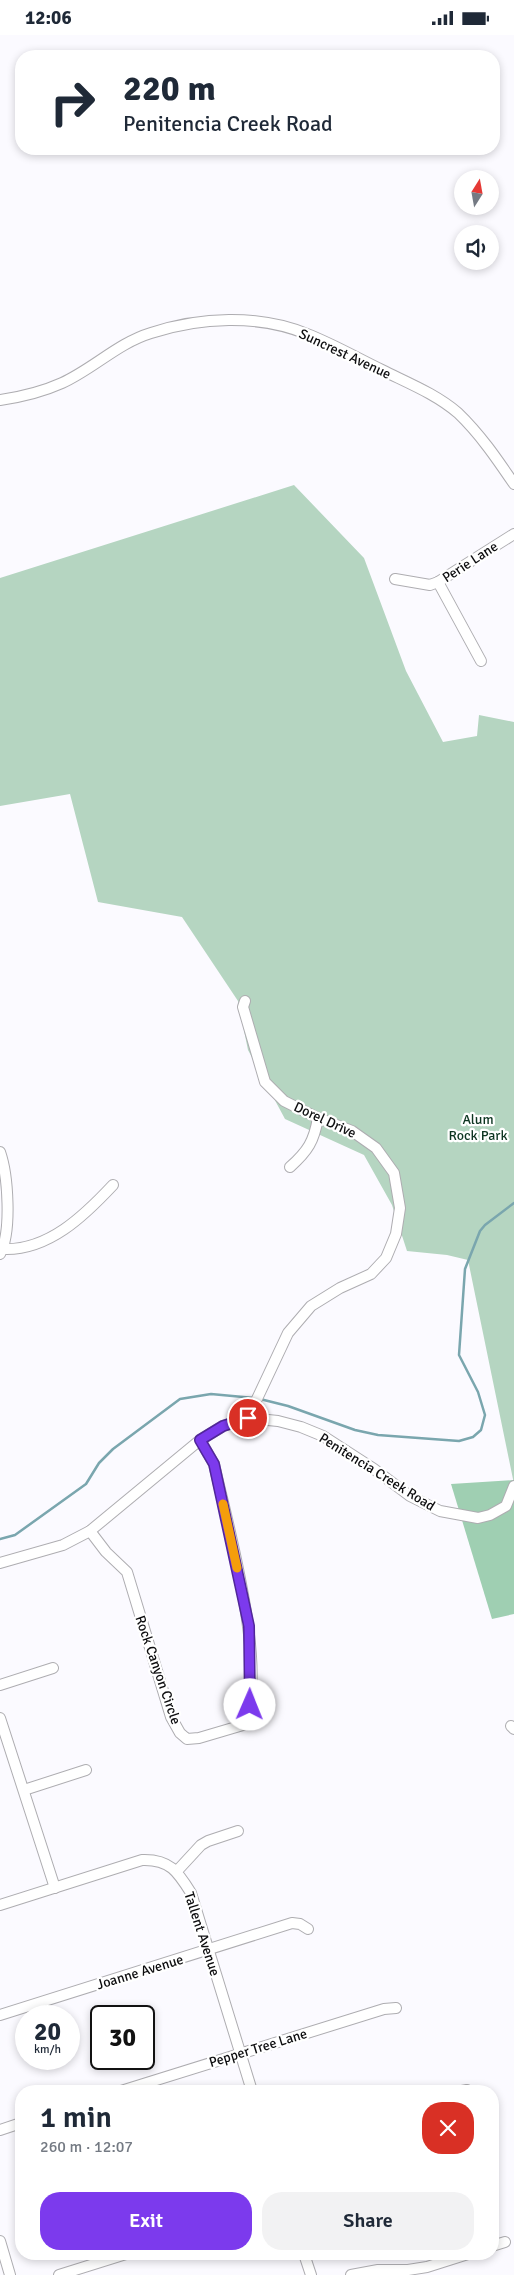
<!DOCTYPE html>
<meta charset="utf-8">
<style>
:root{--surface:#fff;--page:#f2f2f3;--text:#1f2937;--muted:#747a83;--accent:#7c3aed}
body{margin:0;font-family:Signika,sans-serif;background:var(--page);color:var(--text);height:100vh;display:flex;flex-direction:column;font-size:19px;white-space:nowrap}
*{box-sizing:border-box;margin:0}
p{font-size:16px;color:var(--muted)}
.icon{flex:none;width:28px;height:28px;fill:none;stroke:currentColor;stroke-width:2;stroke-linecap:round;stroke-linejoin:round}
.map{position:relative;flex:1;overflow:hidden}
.side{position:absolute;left:15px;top:2050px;width:484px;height:175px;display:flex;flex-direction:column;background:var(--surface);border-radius:20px;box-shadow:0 2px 8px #0003}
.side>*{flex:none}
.top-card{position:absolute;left:15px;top:15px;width:485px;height:105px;border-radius:20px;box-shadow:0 2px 8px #0003;background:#fff;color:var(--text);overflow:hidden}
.needle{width:32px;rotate:11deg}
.buttons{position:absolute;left:454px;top:135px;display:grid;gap:10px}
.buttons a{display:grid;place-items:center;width:45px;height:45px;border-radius:50%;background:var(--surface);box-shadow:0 2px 8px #0003;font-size:25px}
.speed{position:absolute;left:15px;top:1970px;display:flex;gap:10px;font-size:25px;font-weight:700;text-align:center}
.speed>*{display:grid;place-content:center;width:65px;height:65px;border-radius:50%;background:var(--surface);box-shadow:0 2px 8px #0003;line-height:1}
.speed small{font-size:12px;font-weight:400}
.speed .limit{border:2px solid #111;border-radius:8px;background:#fff;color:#111}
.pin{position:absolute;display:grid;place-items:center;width:42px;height:42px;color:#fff;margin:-21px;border:2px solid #fff;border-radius:50%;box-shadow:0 1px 5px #0007}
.me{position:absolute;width:55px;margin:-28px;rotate:1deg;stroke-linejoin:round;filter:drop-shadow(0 0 4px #0008)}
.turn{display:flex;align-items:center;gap:18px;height:105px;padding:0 25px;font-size:22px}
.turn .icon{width:65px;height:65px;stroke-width:2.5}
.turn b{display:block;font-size:35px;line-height:42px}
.round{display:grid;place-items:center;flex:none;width:52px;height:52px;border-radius:20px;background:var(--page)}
.headline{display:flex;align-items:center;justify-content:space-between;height:85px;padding:0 25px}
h1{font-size:30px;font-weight:600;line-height:38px}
.action{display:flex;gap:10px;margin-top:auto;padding:10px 25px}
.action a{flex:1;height:58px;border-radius:20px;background:var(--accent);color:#fff;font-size:20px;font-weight:600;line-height:58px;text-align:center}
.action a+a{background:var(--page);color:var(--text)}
.status{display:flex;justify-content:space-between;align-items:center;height:35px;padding:0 25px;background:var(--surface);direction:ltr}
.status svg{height:14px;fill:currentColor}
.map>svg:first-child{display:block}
.green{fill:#b5d5c1}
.forest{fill:#9fcfb2}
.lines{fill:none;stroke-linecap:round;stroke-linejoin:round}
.stream{stroke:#7aa6ae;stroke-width:2.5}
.minor-casing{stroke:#aeadb1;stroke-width:12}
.minor{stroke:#fff;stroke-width:10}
.route-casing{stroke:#51269a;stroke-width:12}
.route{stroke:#7c3aed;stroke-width:9}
.slow{stroke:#f59e0b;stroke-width:9}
.labels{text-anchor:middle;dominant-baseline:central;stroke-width:4.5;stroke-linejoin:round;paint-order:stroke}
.street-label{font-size:14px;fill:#0d0d0f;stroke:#fff}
.park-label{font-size:14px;fill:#0d3521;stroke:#fff}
</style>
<div class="status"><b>12:06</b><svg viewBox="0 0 49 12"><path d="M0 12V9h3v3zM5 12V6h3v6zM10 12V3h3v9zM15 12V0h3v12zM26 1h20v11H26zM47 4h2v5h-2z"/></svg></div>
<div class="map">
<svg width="514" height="2240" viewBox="0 0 514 2240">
<rect width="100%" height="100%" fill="#fbfaff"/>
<polygon class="green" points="294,450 364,523 406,636 443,707 477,701 479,680 514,687 514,1449 468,1225 447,1220 407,1216 392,1170 364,1120 285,1084 248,1015 238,966 182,882 98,867 70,759 0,771 0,543"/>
<polygon class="forest" points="514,1445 514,1579 492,1584 451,1449"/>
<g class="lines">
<g class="stream">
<polyline points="260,1364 288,1371 355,1395 378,1400 459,1406 473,1402 481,1395 485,1380 478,1357 459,1320 465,1234 480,1196 485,1190 514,1168"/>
<polyline points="0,1504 15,1500 86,1449 99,1428 113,1414 180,1364 211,1359 254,1363"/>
</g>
<g class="minor-casing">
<g id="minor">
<path d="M 0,365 C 21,362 42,357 62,348 C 93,334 118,308 151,298 C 200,282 258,279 307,299 C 333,309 357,323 382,335 C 408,348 436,359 458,378 C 480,399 497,424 514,449"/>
<polyline points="395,544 430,550 438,547 514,499"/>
<polyline points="438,547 481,626"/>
<polyline points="245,966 243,972 265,1047 284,1066 318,1083 352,1096 376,1113 394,1138 400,1173 396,1199 386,1223 371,1239 340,1253 311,1271 288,1298 248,1383"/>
<path d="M 0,1117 C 8,1140 12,1197 0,1219"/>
<path d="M 290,1132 C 308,1116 314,1106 318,1083"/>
<path d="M 3,1214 C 48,1216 84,1181 113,1150"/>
<path d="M 90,1496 L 106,1517 L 127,1537 L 171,1682 L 180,1698 L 187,1704 L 199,1703 L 243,1690 C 270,1639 227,1487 214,1429 L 200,1405"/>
<polyline points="0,1528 63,1510 90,1496 200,1405 223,1391 248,1383 278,1386 301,1392 323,1401 374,1434 410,1461 440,1476 478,1483 490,1480 506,1471 514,1451"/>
<polyline points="0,1650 53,1633"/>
<polyline points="0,1683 55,1853"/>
<polyline points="511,1691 514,1694"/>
<polyline points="24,1755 86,1735"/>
<polyline points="177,1836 201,1810 208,1806 238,1796"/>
<path d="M 0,1870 L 142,1825 C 170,1824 178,1837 191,1858 L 252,2056"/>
<polyline points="0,1980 292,1888 300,1889 308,1894"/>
<polyline points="121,2056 384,1974 396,1973"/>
<polyline points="462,2056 467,2055 467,2056"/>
<polyline points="0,2095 21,2088"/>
<polyline points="0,2206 10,2240"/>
<polyline points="492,2211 505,2207"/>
<polyline points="304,2219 311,2240"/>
<polyline points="59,2240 126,2219"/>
<polyline points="351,2240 378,2235 408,2235 427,2232 468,2219"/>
</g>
</g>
<use href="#minor" class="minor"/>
</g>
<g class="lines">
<g class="route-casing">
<polyline id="route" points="248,1383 223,1391 200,1405 214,1429 249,1591 250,1670"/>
</g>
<use href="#route" class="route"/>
<polyline class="slow" points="223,1469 237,1533"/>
</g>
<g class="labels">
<g class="street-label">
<text transform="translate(345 319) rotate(25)">Suncrest Avenue</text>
<text transform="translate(470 527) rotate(-33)">Perie Lane</text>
<text transform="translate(325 1085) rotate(25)">Dorel Drive</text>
<text transform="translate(377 1437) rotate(32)">Penitencia Creek Road</text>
<text transform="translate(158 1635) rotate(71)">Rock Canyon Circle</text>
<text transform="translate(202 1899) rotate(72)">Tallent Avenue</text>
<text transform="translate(140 1937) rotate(-17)">Joanne Avenue</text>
<text transform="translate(258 2013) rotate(-17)">Pepper Tree Lane</text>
</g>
<g class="park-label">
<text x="478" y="1084">Alum<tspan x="478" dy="16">Rock Park</tspan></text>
</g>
</g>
</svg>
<div class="buttons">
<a><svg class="needle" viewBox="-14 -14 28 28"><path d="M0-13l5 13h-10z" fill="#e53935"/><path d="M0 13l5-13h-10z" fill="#747a83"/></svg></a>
<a><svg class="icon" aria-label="sound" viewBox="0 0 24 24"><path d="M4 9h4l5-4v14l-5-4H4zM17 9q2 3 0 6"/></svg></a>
</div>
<div class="speed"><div>20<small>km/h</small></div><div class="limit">30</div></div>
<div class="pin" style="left:248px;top:1383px;background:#d93025"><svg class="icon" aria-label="arrive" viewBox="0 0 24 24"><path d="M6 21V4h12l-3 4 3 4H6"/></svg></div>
<svg class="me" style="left:250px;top:1670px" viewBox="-20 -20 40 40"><circle r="19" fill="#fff"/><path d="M0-13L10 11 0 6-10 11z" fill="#7c3aed"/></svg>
<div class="top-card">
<div class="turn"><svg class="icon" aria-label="right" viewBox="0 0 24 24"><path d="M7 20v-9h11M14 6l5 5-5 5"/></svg><div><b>220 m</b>Penitencia Creek Road</div></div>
</div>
<section class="side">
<div class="headline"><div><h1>1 min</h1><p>260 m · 12:07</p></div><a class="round" style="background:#d93025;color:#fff"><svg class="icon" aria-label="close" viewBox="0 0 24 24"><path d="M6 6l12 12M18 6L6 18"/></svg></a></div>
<div class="action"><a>Exit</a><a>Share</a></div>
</section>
</div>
